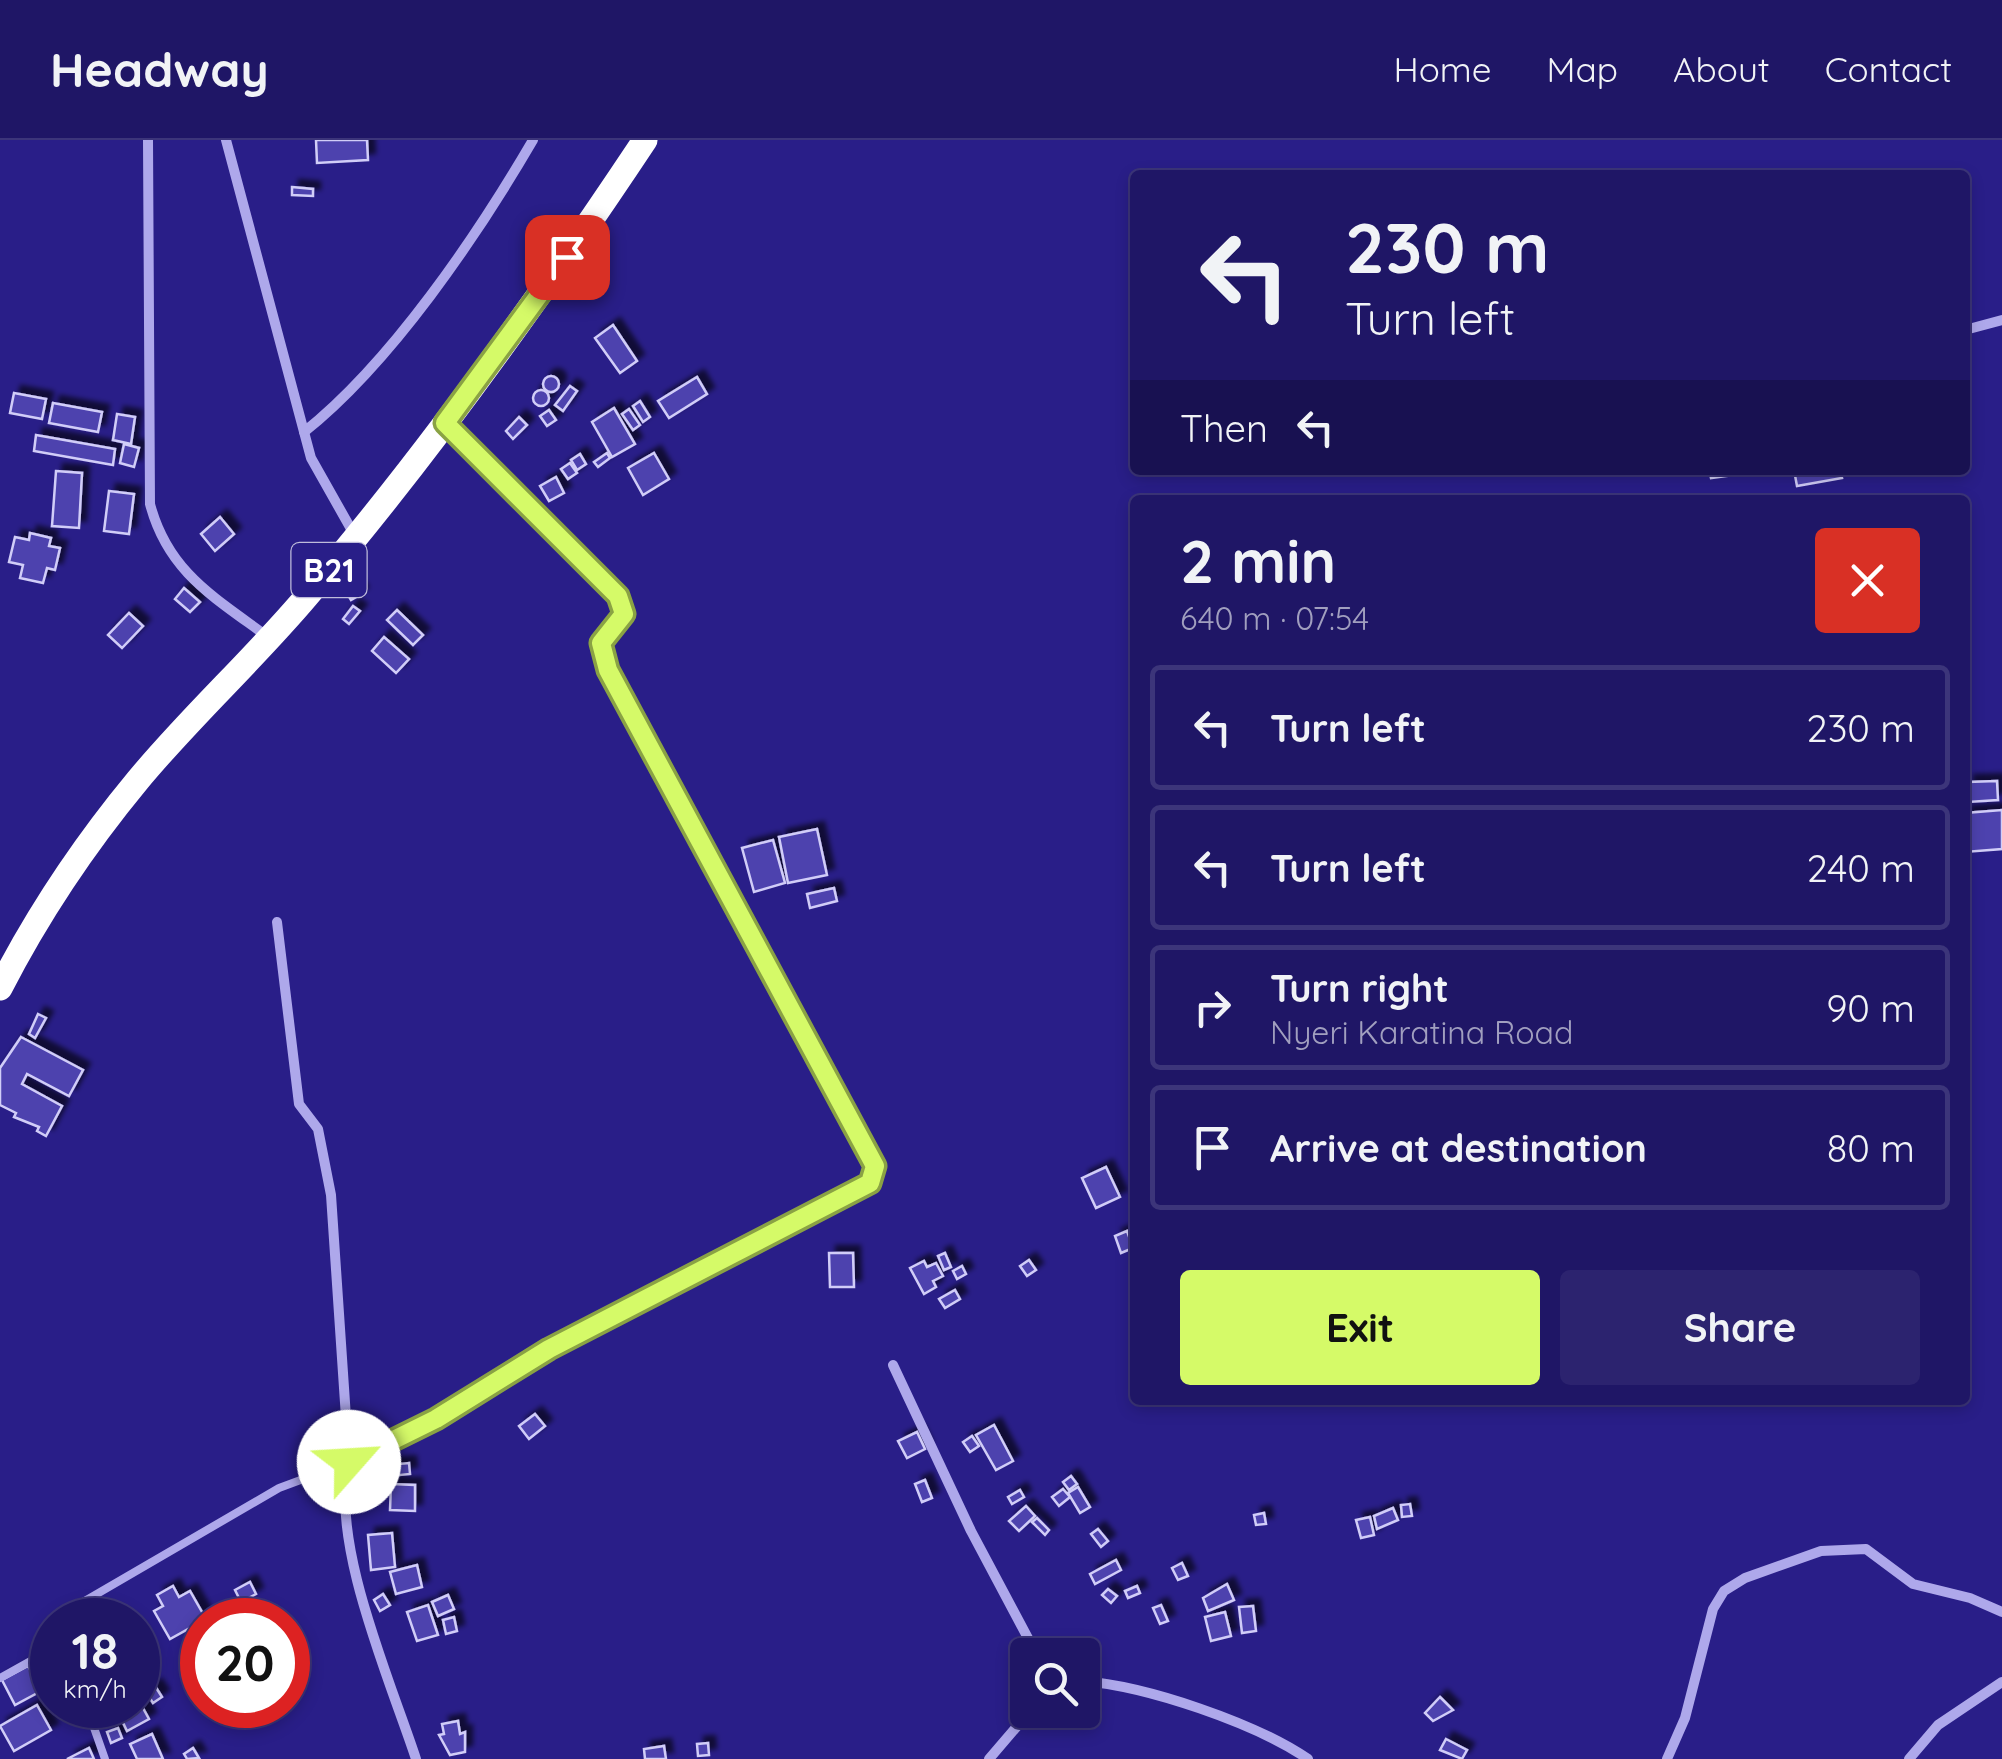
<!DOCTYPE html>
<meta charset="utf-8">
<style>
:root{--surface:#1f1666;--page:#2c236f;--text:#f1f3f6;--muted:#a19fbf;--line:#3c357a;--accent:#d5fa68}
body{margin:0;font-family:Quicksand,sans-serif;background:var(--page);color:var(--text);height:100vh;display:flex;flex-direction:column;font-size:38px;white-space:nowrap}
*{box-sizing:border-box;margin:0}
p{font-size:32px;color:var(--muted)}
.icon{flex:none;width:55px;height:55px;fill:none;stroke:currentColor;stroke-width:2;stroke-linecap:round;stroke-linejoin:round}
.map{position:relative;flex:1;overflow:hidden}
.sheet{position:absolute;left:1130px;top:355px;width:840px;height:910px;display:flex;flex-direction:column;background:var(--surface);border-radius:10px;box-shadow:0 5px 15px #0003,0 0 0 2px var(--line)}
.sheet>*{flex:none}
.banner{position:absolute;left:1130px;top:30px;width:840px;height:305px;border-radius:10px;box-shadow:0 5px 15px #0003,0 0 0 2px var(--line);background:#1f1666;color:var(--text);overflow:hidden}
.buttons{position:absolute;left:1010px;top:1498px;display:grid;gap:20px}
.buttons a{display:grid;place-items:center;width:90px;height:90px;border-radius:10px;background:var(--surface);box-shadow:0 5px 15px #0003,0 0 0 2px var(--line);font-size:50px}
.speed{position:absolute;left:30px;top:1458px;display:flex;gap:20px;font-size:50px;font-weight:700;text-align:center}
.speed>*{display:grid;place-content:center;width:130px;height:130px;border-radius:50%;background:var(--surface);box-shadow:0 5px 15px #0003,0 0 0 2px var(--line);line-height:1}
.speed small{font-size:25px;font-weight:400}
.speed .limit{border:15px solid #d22;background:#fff;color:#111}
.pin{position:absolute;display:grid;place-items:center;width:85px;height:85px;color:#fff;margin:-42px;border-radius:20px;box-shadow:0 5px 15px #0006}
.me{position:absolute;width:110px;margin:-55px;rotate:64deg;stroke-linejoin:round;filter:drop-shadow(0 0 8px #0008)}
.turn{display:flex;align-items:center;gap:35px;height:210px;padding:0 50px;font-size:45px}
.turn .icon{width:130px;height:130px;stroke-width:2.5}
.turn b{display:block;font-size:70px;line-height:85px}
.then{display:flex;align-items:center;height:95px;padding:0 50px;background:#0003;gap:20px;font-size:38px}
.round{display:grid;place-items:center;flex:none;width:105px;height:105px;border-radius:10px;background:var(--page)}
.head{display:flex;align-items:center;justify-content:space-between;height:170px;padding:0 50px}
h1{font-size:60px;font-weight:700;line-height:75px}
.primary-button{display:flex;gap:20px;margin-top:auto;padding:20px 50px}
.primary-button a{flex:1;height:115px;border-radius:10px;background:var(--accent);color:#111;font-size:40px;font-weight:700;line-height:115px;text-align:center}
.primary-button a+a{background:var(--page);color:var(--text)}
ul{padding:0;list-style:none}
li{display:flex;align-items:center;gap:30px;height:125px;margin:0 20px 15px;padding:0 30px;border:5px solid var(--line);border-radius:10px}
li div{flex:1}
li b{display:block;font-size:38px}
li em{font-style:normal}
header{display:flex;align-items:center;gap:60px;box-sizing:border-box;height:140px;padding:0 50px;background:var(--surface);border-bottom:2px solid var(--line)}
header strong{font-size:48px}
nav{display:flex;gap:55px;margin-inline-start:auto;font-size:35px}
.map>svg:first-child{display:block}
.building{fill:#4d43ae;stroke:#d1cdf8;stroke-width:2.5;filter:url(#shadow)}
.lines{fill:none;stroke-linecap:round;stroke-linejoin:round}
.lane{stroke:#aea8eb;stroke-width:8}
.street{stroke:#aea8eb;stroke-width:10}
.highway{stroke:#fff;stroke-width:25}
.route-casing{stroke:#8aa244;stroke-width:25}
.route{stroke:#d5fa68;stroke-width:18}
.labels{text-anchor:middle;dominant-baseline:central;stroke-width:8;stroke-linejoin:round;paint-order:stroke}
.shield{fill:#291e88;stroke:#bfbcdb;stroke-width:2.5}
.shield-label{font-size:32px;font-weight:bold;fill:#fff}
</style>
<header>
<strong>Headway</strong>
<nav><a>Home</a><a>Map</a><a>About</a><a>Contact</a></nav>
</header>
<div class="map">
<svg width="2002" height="1619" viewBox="0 0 2002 1619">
<defs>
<filter id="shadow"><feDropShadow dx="7" dy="-7" stdDeviation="2.5" flood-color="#0009"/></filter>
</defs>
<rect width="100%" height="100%" fill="#291e88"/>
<g class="building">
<polygon points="316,0 367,0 368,20 317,23"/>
<polygon points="292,47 313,49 313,56 292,55"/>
<polygon points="613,185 637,221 620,233 595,198"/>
<circle cx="551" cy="244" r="8"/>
<polygon points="697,237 707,254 669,278 658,261"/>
<polygon points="570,246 577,251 563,271 555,265"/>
<circle cx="541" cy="258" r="8"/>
<polygon points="14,253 46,259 42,279 10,273"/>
<polygon points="640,261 650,277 643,282 633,266"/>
<polygon points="53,263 102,272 98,292 49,283"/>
<polygon points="614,268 635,304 612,317 592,282"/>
<polygon points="629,269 640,285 633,290 622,274"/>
<polygon points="549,270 556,280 547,286 540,276"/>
<polygon points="117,274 135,277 131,304 113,300"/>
<polygon points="519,277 527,285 513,299 506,291"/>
<polygon points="36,295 115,309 113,325 34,311"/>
<polygon points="124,304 139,308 134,327 120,323"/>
<polygon points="607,313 610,318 598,327 594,322"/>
<polygon points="654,313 669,339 643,355 628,328"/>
<polygon points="580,314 586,324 577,330 571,320"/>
<polygon points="570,323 577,333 568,339 561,329"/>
<polygon points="1709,330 1733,330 1734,335 1711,338"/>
<polygon points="1794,330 1840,330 1842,338 1797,346"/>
<polygon points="56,331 82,333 79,388 52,386"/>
<polygon points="556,337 564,353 549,361 540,346"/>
<polygon points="109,351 134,354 129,394 104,391"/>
<polygon points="220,377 234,394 215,411 201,394"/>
<polygon points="30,393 51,398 49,406 60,408 55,430 47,428 43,443 20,438 23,425 9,422 15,397 29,400"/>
<polygon points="354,444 361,454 351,460 345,450"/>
<polygon points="184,448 200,462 190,472 175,459"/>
<polygon points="353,466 360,471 349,484 343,479"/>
<polygon points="397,470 423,495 413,505 387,480"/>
<polygon points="129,473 143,486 122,508 108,495"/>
<polygon points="384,497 409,519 396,533 372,511"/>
<polygon points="1997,641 1998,660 1968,662 1967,642"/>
<polygon points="2002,670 2002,709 1965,712 1965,673"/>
<polygon points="817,689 827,735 788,743 779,697"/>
<polygon points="773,700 785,743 754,752 742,708"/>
<polygon points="834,748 837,761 810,768 807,754"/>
<polygon points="38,874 46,878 35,898 29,894"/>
<polygon points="21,897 83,930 69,956 27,934 22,944 62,966 46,996 37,991 39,987 14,977 16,973 0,965 0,928"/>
<polygon points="1106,1027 1120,1057 1096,1068 1082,1038"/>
<polygon points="1127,1091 1133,1108 1121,1113 1115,1096"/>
<polygon points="829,1113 853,1113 854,1147 830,1147"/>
<polygon points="945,1113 951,1127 944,1130 938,1116"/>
<polygon points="1029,1120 1036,1130 1027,1136 1020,1126"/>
<polygon points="924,1121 927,1127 936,1123 943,1136 933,1141 936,1147 924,1154 910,1128"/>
<polygon points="962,1126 966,1134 957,1139 953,1131"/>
<polygon points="955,1150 960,1159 945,1168 939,1159"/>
<polygon points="535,1274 545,1286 529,1299 519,1286"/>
<polygon points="994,1285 1013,1321 996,1330 976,1295"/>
<polygon points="917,1292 925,1309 907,1318 898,1301"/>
<polygon points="972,1296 979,1306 970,1312 963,1302"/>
<polygon points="409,1323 410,1334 390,1336 389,1325"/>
<polygon points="1071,1336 1077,1344 1069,1350 1063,1342"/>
<polygon points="365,1337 368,1353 357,1354 355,1338"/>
<polygon points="925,1340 932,1358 922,1362 915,1344"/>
<polygon points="391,1344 415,1345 415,1371 390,1370"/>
<polygon points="1078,1347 1090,1367 1080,1373 1068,1353"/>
<polygon points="1063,1349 1070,1357 1059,1366 1052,1357"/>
<polygon points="1020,1350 1024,1357 1012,1364 1008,1357"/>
<polygon points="1410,1364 1412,1376 1402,1377 1401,1365"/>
<polygon points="1026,1366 1035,1376 1019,1391 1009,1381"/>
<polygon points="1393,1368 1398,1380 1377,1389 1374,1376"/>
<polygon points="1264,1373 1266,1384 1256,1385 1254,1375"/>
<polygon points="1370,1377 1374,1395 1361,1398 1356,1380"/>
<polygon points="1037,1378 1049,1390 1045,1395 1032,1382"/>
<polygon points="1098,1389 1108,1401 1101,1407 1091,1394"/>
<polygon points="392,1393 395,1427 371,1430 368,1395"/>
<polygon points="1116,1420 1121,1430 1095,1444 1090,1434"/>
<polygon points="1182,1423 1188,1436 1178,1440 1172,1428"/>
<polygon points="417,1425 422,1447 396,1454 390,1432"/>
<polygon points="250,1442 256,1454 241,1462 235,1450"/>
<polygon points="1227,1444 1234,1460 1208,1471 1203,1458"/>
<polygon points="173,1446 179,1457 190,1451 206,1479 170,1499 154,1471 163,1466 157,1455"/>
<polygon points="1137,1446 1140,1453 1128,1458 1125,1451"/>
<polygon points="1108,1449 1117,1456 1111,1463 1102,1455"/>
<polygon points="383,1454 390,1465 380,1471 374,1460"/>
<polygon points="448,1455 454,1469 438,1476 432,1462"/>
<polygon points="428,1465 438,1495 417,1501 407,1472"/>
<polygon points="1161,1465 1168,1481 1160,1484 1153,1468"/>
<polygon points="1253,1466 1256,1491 1242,1493 1239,1467"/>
<polygon points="1225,1472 1231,1496 1211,1501 1205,1477"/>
<polygon points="454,1477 457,1491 446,1494 443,1480"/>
<polygon points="28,1526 41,1551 15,1565 2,1540"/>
<polygon points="155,1546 162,1557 153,1563 146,1552"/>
<polygon points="1440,1557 1453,1570 1433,1581 1425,1573"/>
<polygon points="138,1559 149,1579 127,1591 117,1570 138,1565"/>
<polygon points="37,1565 51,1590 14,1611 0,1586"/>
<polygon points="458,1581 460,1594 465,1592 465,1612 450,1615 439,1595 444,1594 442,1584"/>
<polygon points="118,1588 122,1598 111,1603 107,1592"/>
<polygon points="152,1594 163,1619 137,1619 130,1604"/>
<polygon points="1446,1599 1467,1610 1462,1619 1440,1610"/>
<polygon points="708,1603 709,1615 698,1616 697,1604"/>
<polygon points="664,1606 666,1619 645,1619 644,1609"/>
<polygon points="89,1608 94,1619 67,1619"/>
<polygon points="193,1608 199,1618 187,1619 184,1614"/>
</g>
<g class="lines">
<g class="lane">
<polyline points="69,1480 71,1469 279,1348 349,1322 436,1279 549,1209 870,1043 875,1026 608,530 601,503 624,473 618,456 449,286"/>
<polyline points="0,1538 52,1509"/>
<polyline points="86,1565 105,1619"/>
</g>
<g class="street">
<path d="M 148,0 L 150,364 C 168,432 214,457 268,497"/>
<polyline points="226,0 311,318 355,396"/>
<polyline points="1965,190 2002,180"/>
<path d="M 304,292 C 391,223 477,96 533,0"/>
<path d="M 277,782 L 299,964 L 318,989 L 331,1055 L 349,1322 C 329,1401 390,1540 416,1619"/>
<polyline points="893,1225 971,1391 1037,1515"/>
<path d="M 1082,1541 C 1147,1546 1255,1583 1308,1619"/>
<polyline points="989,1619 1031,1570"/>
<polyline points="1667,1619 1685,1578 1713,1469 1724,1451 1745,1438 1821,1411 1866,1409 1913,1444 1970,1458 2002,1472"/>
<polyline points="1909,1619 1938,1585 2002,1542"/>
</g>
<path class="highway" d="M 0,848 C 38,774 85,704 138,640 C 191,576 253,520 307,456 C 430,312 540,158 645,0"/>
</g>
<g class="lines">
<g class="route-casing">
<polyline id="route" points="349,1322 436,1279 549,1209 870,1043 875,1026 608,530 601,503 624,474 618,456 445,283 567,117"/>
</g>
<use href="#route" class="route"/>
</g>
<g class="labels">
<rect class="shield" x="291.5" y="403" width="75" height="54" rx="8"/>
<g class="shield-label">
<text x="329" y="430">B21</text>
</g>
</g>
</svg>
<div class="buttons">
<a><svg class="icon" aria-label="search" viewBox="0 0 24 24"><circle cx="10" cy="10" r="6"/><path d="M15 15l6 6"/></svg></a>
</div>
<div class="speed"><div>18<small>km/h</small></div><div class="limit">20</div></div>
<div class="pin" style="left:567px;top:117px;background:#d93025"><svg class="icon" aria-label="arrive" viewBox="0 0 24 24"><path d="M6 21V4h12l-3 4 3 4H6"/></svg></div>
<svg class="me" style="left:349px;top:1322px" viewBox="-20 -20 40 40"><circle r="19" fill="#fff"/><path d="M0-13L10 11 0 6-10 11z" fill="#d5fa68"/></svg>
<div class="banner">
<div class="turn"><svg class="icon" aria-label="left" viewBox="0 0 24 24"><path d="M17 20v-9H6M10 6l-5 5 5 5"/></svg><div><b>230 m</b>Turn left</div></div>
<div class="then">Then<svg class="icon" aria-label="left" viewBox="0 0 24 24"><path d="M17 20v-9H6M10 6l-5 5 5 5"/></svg></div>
</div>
<section class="sheet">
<div class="head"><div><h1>2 min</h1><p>640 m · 07:54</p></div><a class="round" style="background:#d93025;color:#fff"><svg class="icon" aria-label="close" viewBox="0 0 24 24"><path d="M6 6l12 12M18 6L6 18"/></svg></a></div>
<ul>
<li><svg class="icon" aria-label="left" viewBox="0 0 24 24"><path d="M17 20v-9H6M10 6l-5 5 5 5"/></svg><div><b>Turn left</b></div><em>230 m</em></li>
<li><svg class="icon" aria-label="left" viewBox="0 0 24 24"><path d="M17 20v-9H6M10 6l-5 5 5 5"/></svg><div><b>Turn left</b></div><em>240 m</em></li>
<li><svg class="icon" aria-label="right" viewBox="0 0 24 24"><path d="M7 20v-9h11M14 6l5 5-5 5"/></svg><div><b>Turn right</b><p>Nyeri Karatina Road</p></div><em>90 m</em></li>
<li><svg class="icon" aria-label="arrive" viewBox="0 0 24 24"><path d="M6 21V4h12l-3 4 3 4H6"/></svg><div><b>Arrive at destination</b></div><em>80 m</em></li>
</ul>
<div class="primary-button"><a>Exit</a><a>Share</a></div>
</section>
</div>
